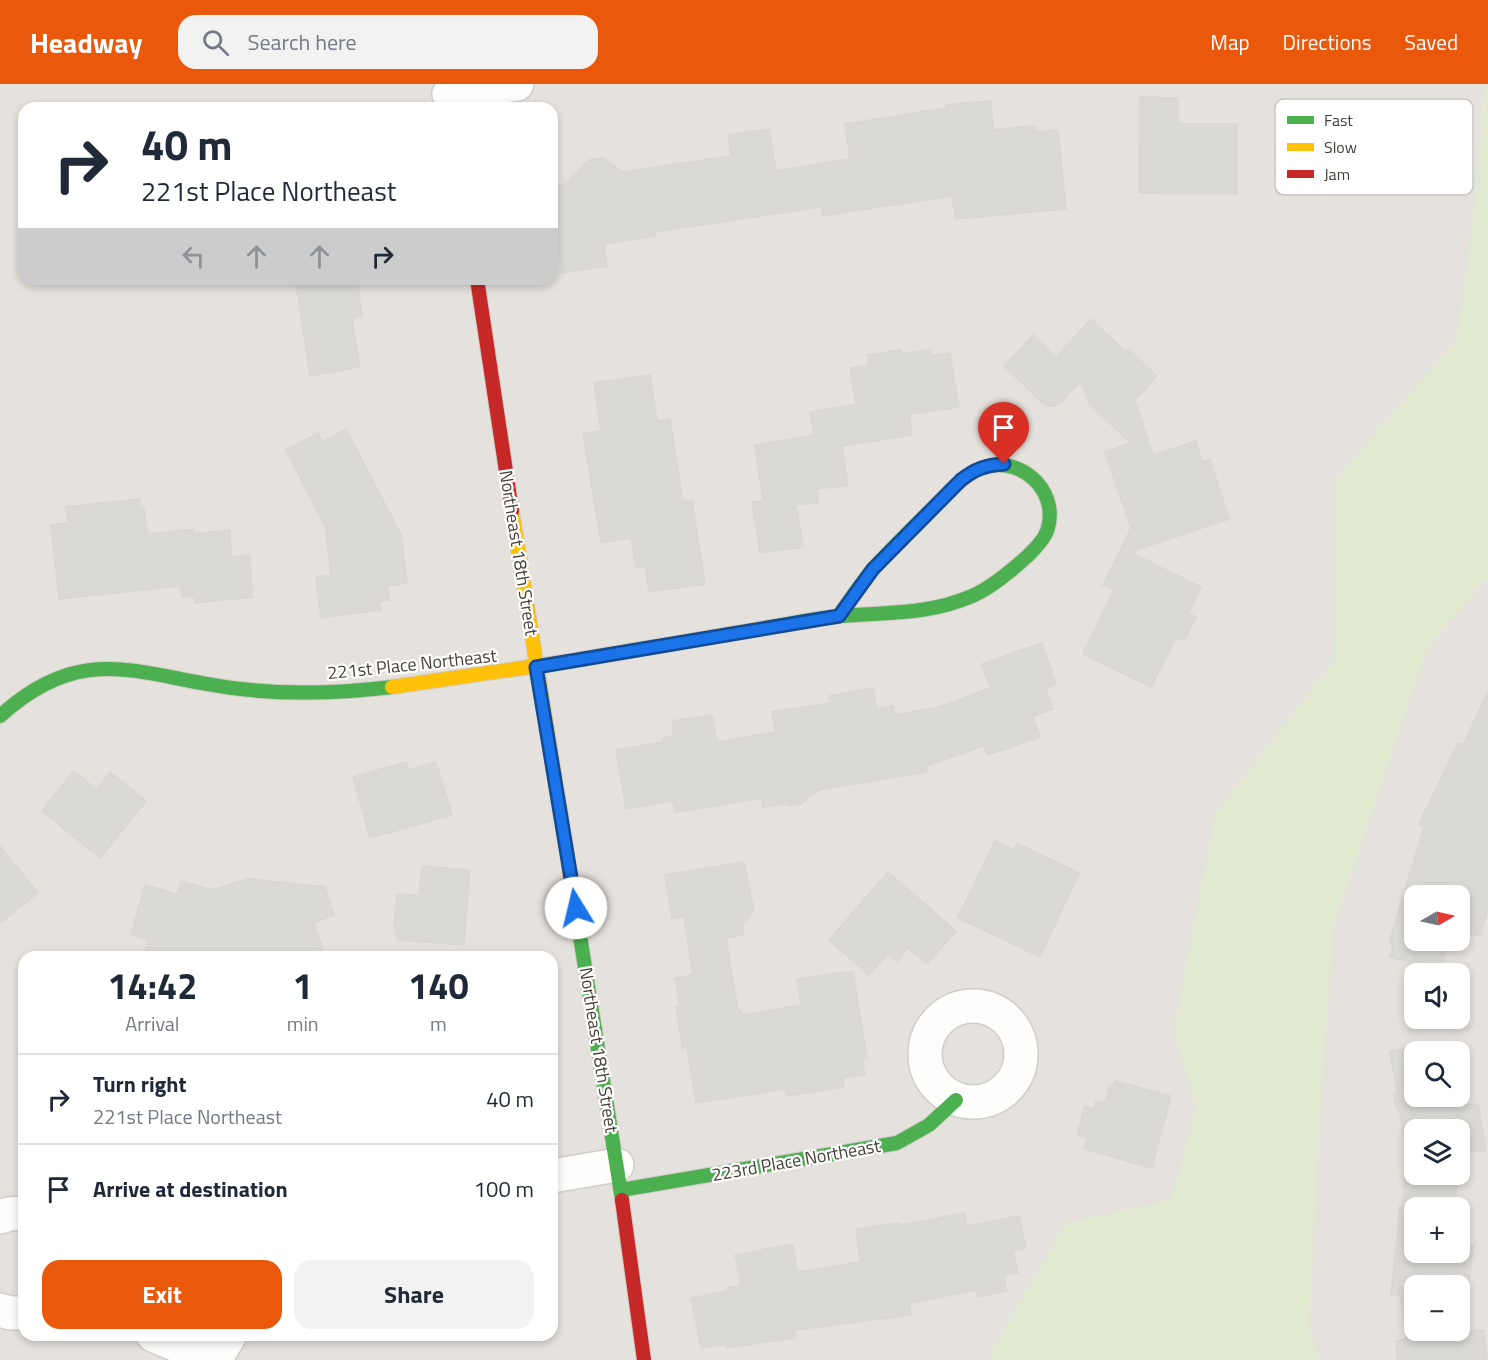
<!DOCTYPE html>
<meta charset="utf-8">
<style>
:root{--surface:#fff;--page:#f2f2f3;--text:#1f2937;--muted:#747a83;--line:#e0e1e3;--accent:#ea580c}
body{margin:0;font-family:"Titillium Web",sans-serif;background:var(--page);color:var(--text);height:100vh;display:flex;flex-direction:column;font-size:22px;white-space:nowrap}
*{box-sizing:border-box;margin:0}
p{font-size:20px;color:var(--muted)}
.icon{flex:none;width:33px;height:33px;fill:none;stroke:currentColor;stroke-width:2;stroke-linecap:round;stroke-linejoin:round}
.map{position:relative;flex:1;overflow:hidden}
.sheet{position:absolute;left:18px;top:867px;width:540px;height:390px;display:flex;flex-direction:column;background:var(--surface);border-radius:18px;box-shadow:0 3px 9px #0003}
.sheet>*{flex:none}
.banner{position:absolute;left:18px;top:18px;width:540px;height:183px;border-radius:18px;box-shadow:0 3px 9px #0003;background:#fff;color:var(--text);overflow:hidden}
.needle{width:39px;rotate:81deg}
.controls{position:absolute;left:1404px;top:801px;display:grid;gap:12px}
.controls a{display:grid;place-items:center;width:66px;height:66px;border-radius:12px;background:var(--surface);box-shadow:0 3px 9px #0003;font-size:30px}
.pin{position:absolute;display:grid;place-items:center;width:51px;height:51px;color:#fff;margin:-62px -26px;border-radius:50% 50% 50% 0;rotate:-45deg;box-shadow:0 0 6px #0007}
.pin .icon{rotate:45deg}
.me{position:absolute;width:66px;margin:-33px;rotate:351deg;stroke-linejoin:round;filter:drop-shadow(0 0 4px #0008)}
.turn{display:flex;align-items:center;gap:21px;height:126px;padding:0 24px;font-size:27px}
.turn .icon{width:78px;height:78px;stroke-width:2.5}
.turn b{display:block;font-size:42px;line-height:51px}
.lanes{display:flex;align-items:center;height:57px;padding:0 24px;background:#0003;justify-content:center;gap:30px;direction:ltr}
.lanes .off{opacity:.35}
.eta{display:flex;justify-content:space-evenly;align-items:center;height:102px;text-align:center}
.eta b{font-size:36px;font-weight:700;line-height:42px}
.cta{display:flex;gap:12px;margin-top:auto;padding:12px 24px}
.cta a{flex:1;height:69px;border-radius:18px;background:var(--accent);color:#fff;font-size:24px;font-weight:700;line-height:69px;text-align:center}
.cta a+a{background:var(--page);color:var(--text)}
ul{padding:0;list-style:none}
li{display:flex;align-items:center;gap:18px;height:90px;padding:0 24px;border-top:2px solid var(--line)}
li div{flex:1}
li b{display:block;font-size:22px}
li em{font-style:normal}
header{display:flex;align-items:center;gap:36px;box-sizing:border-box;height:84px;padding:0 30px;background:var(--accent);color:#fff}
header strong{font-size:28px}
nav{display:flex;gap:33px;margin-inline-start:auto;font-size:21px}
.search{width:420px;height:54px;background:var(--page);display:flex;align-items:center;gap:15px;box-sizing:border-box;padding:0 21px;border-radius:18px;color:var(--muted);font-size:22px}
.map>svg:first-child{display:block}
.residential{fill:#e5e1dc;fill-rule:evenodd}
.green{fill:#e1e9d0}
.building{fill:#dbd9d6;stroke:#dad7d3;stroke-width:1.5;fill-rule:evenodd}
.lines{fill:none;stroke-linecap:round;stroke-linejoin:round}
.street-casing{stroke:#d0cecb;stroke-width:36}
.fast-casing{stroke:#d0ccc5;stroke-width:16}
.slow-casing{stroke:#d0ccc5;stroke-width:16}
.jam-casing{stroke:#d0ccc5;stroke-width:16}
.street{stroke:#fdfdfc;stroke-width:33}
.fast{stroke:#4caf50;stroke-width:14}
.slow{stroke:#ffc107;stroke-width:14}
.jam{stroke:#c62828;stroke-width:14}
.route-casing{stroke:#114b97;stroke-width:15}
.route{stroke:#1a73e8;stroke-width:10}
.labels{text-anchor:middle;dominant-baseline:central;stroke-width:4.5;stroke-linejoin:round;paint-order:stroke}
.street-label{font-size:18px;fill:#47413a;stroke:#fff}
.key{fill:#fff;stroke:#c8c6c4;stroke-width:1.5}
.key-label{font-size:16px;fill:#47413a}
</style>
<header>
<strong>Headway</strong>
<div class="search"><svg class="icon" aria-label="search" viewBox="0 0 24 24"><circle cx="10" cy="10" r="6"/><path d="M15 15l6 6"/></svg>Search here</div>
<nav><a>Map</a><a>Directions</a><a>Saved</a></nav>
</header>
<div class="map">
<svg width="1488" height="1276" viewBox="0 0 1488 1276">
<rect width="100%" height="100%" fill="#f2f0ed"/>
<path class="residential" d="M 0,0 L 1484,0 L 1477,104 L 1488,325 L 1488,1276 L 0,1276 ZM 24,24 L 552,24 L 552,195 L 24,195 ZM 1414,812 L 1460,812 L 1460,856 L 1414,856 ZM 24,873 L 552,873 L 552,1251 L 24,1251 ZM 1414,890 L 1460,890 L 1460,934 L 1414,934 ZM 1414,968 L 1460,968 L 1460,1012 L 1414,1012 ZM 1414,1046 L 1460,1046 L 1460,1090 L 1414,1090 ZM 1414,1124 L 1460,1124 L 1460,1168 L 1414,1168 ZM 1414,1202 L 1460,1202 L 1460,1246 L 1414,1246 Z"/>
<polygon class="green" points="1484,0 1488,0 1488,492 1427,565 1334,841 1321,1013 1309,1247 1320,1276 992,1276 993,1265 1066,1139 1171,1116 1196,1024 1174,945 1215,730 1334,577 1336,395 1457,255 1477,104"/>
<g class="building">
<polygon points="1140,13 1178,14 1178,40 1237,40 1237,110 1139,109"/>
<polygon points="991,17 993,46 1035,42 1036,48 1058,46 1066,125 956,135 952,112 822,132 821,123 654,148 655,152 604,160 607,182 562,189 552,127 552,102 564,101 589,76 604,74 622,88 731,72 728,51 769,45 776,87 850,75 845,40 946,24 946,21"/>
<polygon points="323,195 357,195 362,232 352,234 360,283 310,292 296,199"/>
<polygon points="1091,235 1126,268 1128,265 1157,292 1135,316 1153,371 1196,357 1202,378 1210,375 1229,435 1130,468 1201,503 1188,529 1196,533 1185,554 1175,556 1151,603 1083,570 1114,506 1103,501 1131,444 1105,368 1131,359 1089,320 1081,297 1058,322 1046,322 1004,282 1033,251 1056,273"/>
<polygon points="930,265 931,272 950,269 959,323 909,330 912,351 842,362 848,401 817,405 819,418 796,421 803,463 760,469 752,418 763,417 755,361 814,351 810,328 856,320 850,284 869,281 867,271 901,266 902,270"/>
<polygon points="650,291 657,337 670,335 683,418 692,416 705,500 649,508 645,482 636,483 631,454 601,459 583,350 601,347 594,299"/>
<polygon points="346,345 401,451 407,499 387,502 390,516 380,517 381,526 321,534 316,493 331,491 325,442 286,366 318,349 322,358"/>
<polygon points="140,415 140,424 144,424 147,450 194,445 194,450 229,446 232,473 249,471 253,513 195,519 194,512 182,513 181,502 59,515 51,441 68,439 66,423"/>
<polygon points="1042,559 1056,600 1046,604 1053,625 1033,632 1040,653 987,671 984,662 926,682 927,688 819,706 801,720 790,722 785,720 763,723 762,714 675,729 673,717 626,725 616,666 664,658 663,654 674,652 672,637 712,631 717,658 775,648 772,628 830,619 829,612 873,604 877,625 893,622 894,631 939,623 990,604 982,580"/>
<polygon points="1488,607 1488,824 1480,852 1460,846 1460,812 1414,812 1414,856 1449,856 1440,890 1414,890 1414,892 1406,890 1409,878 1390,873 1393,861 1389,859 1424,743 1419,740 1458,659 1463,661"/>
<polygon points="406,678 408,686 436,678 452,731 370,754 353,693"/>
<polygon points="74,687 97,706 110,688 146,717 100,774 42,727"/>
<polygon points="995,757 1014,766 1017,759 1079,789 1040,873 958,834"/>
<polygon points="0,762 38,809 0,839"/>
<polygon points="744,778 754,827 742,840 744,851 726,854 738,926 741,926 742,931 801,921 797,895 853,887 867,975 862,976 865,991 843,994 844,1003 787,1012 786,1005 696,1019 687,963 683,964 676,923 680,922 675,894 693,891 684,833 672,835 665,791"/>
<polygon points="422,782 470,786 464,861 398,856 394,841 397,810 419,812"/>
<polygon points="888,788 956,847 927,880 908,864 897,877 888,870 869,891 829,856"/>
<polygon points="248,795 325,803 334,831 314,838 323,866 300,873 144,873 149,856 131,851 145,801 177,810 181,797 212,806"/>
<path d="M 1454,957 L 1455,968 L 1414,968 L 1414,1012 L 1460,1012 L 1460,994 L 1464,1021 L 1478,1020 L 1486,1066 L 1460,1070 L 1460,1075 L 1460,1046 L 1414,1046 L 1414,1090 L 1458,1090 L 1454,1124 L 1414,1124 L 1414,1168 L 1460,1168 L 1460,1160 L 1473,1161 L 1464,1248 L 1484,1246 L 1487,1276 L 1397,1276 L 1396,1257 L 1406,1255 L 1400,1211 L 1391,1210 L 1400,1122 L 1402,1122 L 1407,1075 L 1400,1029 L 1397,1026 L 1394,1011 L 1397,1008 L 1390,967 ZM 1414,1202 L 1460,1202 L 1460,1246 L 1414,1246 Z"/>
<polygon points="1115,997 1171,1012 1152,1084 1084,1065 1087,1054 1077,1051 1085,1022 1094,1025 1096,1017 1105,1019 1110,1001 1114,1001"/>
<polygon points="964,1129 967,1142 1019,1132 1026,1164 1013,1167 1018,1189 1003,1191 1007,1207 978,1213 977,1206 910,1219 911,1231 794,1246 795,1254 727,1264 726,1260 701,1264 691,1214 728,1207 728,1204 741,1201 735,1171 792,1160 798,1188 860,1178 856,1145 899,1139 900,1141"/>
</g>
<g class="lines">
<g class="street-casing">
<g id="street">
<polyline points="449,10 517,0"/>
<circle cx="973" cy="970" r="48"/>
<polyline points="552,1092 617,1081"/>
<polyline points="0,1133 9,1130 24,1129"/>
<polyline points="0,1226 10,1229 24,1229"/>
<polyline points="153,1251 212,1276"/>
<polyline points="215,1276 230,1251"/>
</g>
</g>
<g class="fast-casing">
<g id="fast">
<path d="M 771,543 C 794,539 818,534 842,532 C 888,528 928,531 972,512 C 991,504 1043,465 1048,444 C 1059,403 1016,369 979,385 C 960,393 946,412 931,426 C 912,445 892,464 874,484 C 861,499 850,516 839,532"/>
<path d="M 0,632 C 86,554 143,594 241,605 C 291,611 342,609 392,603"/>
<polyline points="577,833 622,1116"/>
<polyline points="621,1106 897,1059 929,1041 956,1016"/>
</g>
</g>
<g class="slow-casing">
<g id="slow">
<polyline points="512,427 577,833"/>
<polyline points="392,603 570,577 771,543"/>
</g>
</g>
<g class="jam-casing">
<g id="jam">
<polyline points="477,195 512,427"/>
<polyline points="622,1116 644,1276"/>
</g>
</g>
<use href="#street" class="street"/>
<use href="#fast" class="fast"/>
<use href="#slow" class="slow"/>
<use href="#jam" class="jam"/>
</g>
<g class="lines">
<g class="route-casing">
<path id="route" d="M 576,824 L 536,583 L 839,532 L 873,485 L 961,396 C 975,385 986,381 1004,380"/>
</g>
<use href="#route" class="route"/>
</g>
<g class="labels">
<g class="street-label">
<text transform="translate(519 469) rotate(81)">Northeast 18th Street</text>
<text transform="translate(412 580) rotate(-6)">221st Place Northeast</text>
<text transform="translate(599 966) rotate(81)">Northeast 18th Street</text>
<text transform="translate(796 1076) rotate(-10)">223rd Place Northeast</text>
</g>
</g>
<rect x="1275" y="15" width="198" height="96" rx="9" class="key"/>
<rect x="1287" y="32" width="27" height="8" fill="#4caf50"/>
<rect x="1287" y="59" width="27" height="8" fill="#ffc107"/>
<rect x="1287" y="86" width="27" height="8" fill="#c62828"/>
<g class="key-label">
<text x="1324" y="42">Fast</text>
<text x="1324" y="69">Slow</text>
<text x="1324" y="96">Jam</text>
</g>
</svg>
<div class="controls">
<a><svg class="needle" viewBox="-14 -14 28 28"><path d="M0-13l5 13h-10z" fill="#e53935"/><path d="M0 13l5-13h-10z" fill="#747a83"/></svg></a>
<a><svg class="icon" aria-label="sound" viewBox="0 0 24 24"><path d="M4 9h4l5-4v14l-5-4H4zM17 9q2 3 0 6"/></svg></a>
<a><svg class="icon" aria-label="search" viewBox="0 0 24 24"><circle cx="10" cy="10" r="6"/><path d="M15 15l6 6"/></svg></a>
<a><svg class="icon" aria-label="layers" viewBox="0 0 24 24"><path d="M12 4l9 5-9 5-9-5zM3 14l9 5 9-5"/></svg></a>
<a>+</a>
<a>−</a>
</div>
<div class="pin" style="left:1004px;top:380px;background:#d93025"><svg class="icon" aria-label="arrive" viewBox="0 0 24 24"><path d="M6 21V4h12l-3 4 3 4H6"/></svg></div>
<svg class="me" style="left:576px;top:824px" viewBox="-20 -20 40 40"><circle r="19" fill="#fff"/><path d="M0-13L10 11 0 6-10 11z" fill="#1a73e8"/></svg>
<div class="banner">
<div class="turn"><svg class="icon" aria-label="right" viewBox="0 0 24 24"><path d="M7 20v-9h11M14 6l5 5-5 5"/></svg><div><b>40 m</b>221st Place Northeast</div></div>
<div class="lanes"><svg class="icon off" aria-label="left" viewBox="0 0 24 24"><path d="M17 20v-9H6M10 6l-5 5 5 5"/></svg><svg class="icon off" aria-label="ahead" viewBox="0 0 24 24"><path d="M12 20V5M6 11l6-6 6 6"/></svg><svg class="icon off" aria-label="ahead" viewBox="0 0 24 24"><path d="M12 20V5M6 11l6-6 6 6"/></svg><svg class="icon" aria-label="right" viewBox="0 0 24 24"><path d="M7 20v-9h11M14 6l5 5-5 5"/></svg></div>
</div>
<section class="sheet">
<div class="eta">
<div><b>14:42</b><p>Arrival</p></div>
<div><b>1</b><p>min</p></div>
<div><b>140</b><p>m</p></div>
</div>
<ul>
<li><svg class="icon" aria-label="right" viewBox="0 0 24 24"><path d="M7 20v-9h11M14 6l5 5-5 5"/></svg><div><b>Turn right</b><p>221st Place Northeast</p></div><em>40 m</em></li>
<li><svg class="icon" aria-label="arrive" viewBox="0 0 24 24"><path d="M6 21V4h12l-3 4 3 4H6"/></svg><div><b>Arrive at destination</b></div><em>100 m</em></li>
</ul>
<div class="cta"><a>Exit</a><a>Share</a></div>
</section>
</div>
